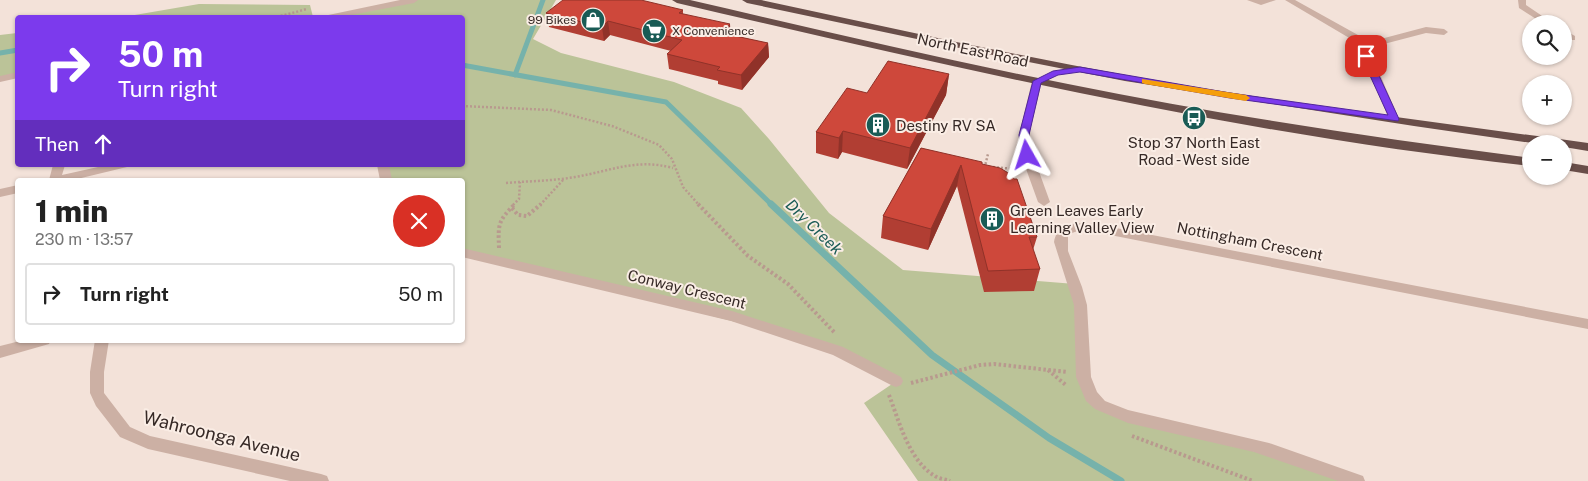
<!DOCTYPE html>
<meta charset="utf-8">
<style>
:root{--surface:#fff;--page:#f2f2f2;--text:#222;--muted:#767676;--line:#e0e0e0}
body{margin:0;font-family:"Public Sans",sans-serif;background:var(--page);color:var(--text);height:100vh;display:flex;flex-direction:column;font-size:19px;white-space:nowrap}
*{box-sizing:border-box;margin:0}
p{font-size:16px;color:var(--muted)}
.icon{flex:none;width:28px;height:28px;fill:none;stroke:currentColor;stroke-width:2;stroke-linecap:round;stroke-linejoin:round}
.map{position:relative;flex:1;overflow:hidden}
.sheet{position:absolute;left:15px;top:178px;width:450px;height:165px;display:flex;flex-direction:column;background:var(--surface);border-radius:5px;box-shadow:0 1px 4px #0004}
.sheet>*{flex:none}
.guide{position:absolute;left:15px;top:15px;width:450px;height:152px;border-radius:5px;box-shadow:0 1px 4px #0004;background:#7c3aed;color:#fff;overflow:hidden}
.fabs{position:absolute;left:1522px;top:15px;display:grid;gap:10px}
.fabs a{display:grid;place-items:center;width:50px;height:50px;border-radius:50%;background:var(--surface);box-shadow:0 1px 4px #0004;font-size:25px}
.pin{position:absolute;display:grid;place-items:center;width:42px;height:42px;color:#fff;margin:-21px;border-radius:10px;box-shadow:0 2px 8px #0006}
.me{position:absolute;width:55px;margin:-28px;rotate:354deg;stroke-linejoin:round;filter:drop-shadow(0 0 4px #0008)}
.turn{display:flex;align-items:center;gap:18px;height:105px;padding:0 20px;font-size:22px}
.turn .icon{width:65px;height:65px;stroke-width:2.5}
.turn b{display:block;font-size:35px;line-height:42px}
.then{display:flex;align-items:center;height:48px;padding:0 20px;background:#0003;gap:10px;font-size:19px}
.round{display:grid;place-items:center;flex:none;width:52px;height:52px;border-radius:26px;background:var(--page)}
.summary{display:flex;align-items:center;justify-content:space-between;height:85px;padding:0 20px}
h1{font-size:30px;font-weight:800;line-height:38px}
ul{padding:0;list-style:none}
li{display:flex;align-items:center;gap:15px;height:62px;margin:0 10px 8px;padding:0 10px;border:2px solid var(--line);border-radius:5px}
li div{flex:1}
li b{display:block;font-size:19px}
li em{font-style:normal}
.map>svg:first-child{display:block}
.green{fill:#bbc398}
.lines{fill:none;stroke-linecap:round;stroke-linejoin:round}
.stream-far1{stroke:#76b2ab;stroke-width:5}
.stream{stroke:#76b2ab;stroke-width:7}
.path-far1{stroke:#b8998e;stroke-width:2.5;stroke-dasharray:2 2;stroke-linecap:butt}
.path{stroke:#b8998e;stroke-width:4;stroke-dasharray:2.5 2.5;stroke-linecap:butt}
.service{fill:#ccb0a4;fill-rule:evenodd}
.minor{fill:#ccb0a4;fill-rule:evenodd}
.tertiary{fill:#ccb0a4;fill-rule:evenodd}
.trunk{fill:#694e49;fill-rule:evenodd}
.wall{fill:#b13e33}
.shaded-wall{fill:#903229}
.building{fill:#ce483b;stroke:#903229}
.route{fill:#7c3aed;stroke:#51269a}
.slow{fill:#f59e0b}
.labels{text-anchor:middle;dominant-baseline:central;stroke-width:4;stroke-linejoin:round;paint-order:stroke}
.far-poi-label{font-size:12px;fill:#362926;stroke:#faede5;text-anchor:end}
.street-label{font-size:15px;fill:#362926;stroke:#faede5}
.poi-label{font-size:15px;fill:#362926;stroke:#faede5;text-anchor:start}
.water-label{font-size:16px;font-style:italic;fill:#195b55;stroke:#faede5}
.near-street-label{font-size:18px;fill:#362926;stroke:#faede5}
</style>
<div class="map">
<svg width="1588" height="481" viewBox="0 0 1588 481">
<rect width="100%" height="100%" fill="#f3e2d9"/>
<g class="green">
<polygon points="414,0 556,0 533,39 561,53 674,82 741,108 769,139 829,213 903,270 1075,284 1091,396 1159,424 1357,481 918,481 864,403 895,382 818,343 463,252 462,180 386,180 383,165 462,165 462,18 318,18"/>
<polygon points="199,4 310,5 313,17 123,17"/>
<polygon points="17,33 17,75 0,79 0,35"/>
</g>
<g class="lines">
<g class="stream-far1">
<polyline points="0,53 18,50"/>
<polyline points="462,65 666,102 772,205"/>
<polyline points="515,75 543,0"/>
</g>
<polyline class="stream" points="771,204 932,355 1049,438 1121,481"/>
<g class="path-far1">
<polyline points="273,18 307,9"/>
<polyline points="462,106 551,110 612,126 659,145 672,159 683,187 699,205"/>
<polyline points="987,166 985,166 988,154"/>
<polyline points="993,167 1014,169"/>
<path d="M 506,183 C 529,181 552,181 575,177 C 611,171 636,158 673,168"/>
<polyline points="513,205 519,199 520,182"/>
<polyline points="540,205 564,179"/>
</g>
<g class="path">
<polyline points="698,204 748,256 788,284 834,332"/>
<polyline points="512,208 518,215 527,216 541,204"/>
<path d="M 499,248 C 498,224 498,221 515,204"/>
<polyline points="1048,370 1067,386"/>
<polyline points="911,383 980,365 994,364 1067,372"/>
<path d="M 889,395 C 899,421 909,461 935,476 C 939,479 945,479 950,481"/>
<polyline points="1132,436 1253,481"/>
</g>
<g class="service">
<polygon points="1518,0 1526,0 1526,5 1554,24 1544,24 1519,8"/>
<polygon points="1426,27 1444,29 1448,32 1444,35 1426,33 1361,50 1357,47 1358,45"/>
<polygon points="1564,30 1575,36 1575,40 1569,40 1564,36"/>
</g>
<g class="minor">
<polygon points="1247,0 1276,0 1261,5"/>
<polygon points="1285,0 1295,0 1358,35 1376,65 1399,119 1398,121 1394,122 1389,119 1366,65 1351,39"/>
<polygon points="1037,78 1042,81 1029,135 1033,155 1050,202 1044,206 1038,202 1021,155 1019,135 1032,81"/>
<polygon points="53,165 65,165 62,175 107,165 129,165 127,167 73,180 49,180"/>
<polygon points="377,165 389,165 392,180 380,180"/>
<polygon points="18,185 18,193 0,197 0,189"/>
<path d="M 1078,223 L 1095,224 L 1588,319 L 1588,329 L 1095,232 C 1085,231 1075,229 1068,236 L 1068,251 L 1082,287 L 1087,305 L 1091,377 L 1097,392 L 1105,401 L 1128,410 L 1269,443 L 1363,476 L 1365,481 L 1338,481 L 1254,452 L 1128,423 L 1095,409 L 1086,401 L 1076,377 L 1074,305 L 1054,242 C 1057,227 1065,225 1078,223 Z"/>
<polygon points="462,248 732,311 843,347 901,377 903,381 901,385 896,387 891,385 833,355 731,321 462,257"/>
<polygon points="24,340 51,340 49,344 0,358 0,346"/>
<polygon points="95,340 109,340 104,372 104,393 130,427 150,436 321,474 327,476 329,481 290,481 148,449 120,437 96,406 90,393 90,372"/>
</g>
<g class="tertiary">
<polygon points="400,0 418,0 414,3 335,18 314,18"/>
<polygon points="18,72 18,78 0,82 0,76"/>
</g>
<g class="trunk">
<path d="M 672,0 L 690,0 C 815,29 941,59 1068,84 C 1221,115 1376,138 1531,158 L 1531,166 C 1243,135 959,69 677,3 Z"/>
<path d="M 742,0 L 761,0 C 882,26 1003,53 1125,75 C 1278,102 1433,122 1588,143 L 1588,151 L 1564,147 L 1564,144 L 1539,144 L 1414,126 L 1125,81 L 983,53 L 747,3 Z"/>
<polygon points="1564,162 1588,166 1588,174 1564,170"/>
</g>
</g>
<g class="wall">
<polygon points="683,10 683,14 731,35 768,43 769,57 742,90 718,84 718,81 669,69 667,54 671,51 610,35 604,41 549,27 546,13"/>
<polygon points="949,74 946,95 907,169 842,152 838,159 816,153 816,132 867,93"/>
<polygon points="921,148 982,164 1037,237 1033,250 1040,269 1034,291 984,292 957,186 928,250 881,238 883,216"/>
</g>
<g class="shaded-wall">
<polygon points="608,21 610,35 604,41 602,27"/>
<polygon points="730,24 731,38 721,33"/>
<polygon points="768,43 769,57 742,90 741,75"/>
<polygon points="949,74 946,95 907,169 910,148"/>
<polygon points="843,131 842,152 838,159 839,138"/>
<polygon points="961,165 957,186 928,250 931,229"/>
</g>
<g class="building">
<polygon points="563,0 641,0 683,10 679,13 730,24 721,33 768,43 741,75 717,70 720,67 667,54 682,40 608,21 602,27 546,13"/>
<polygon points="888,61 949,74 910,148 843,131 839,138 816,132 847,88 867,93"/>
<polygon points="921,148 982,162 982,164 1000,168 1010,174 1014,179 1017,179 1037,237 1029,237 1040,269 988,271 961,165 931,229 883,216"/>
</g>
<polygon class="route" points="1363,54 1366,54 1370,56 1399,119 1398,121 1230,98 1080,72 1058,75 1041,83 1029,135 1032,155 1027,158 1022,155 1019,135 1033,81 1053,71 1080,67 1230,93 1388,115 1361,56"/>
<polygon class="slow" points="1142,79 1246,95 1250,98 1246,101 1145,84 1142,83"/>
<defs>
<g id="shop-disc" transform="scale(1.25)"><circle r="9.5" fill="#195b55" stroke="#faede5"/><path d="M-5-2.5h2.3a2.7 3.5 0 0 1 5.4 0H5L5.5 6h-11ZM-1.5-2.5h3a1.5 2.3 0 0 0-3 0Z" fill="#fff"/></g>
<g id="supermarket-disc" transform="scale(1.25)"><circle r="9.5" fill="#195b55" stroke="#faede5"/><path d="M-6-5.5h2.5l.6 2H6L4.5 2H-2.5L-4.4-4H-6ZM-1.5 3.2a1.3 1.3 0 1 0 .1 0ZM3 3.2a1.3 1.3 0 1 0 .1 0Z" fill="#fff"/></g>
<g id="bus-disc" transform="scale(1.25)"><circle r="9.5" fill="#195b55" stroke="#faede5"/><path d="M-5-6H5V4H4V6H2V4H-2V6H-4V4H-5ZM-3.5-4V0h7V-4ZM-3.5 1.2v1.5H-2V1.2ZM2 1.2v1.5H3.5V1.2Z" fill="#fff"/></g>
<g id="building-disc" transform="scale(1.25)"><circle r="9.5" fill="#195b55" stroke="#faede5"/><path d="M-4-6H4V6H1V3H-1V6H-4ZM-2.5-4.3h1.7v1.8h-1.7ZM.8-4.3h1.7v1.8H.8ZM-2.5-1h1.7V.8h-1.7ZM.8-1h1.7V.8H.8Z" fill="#fff"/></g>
</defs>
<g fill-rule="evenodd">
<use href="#shop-disc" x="593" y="20"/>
<use href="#supermarket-disc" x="654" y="31"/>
<use href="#bus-disc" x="1194" y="118"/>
<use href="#building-disc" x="878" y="125"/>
<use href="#building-disc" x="992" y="219"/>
</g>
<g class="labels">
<g class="far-poi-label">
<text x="576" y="20">99 Bikes</text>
<text x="672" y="31" text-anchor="start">X Convenience</text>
</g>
<g class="street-label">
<text transform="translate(973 50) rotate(12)">North East Road</text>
<text transform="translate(1250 241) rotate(11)">Nottingham Crescent</text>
<text transform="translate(687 289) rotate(14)">Conway Crescent</text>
</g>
<g class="poi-label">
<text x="896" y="125">Destiny RV SA</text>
<text x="1194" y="142" text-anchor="middle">Stop 37 North East<tspan x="1194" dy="17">Road - West side</tspan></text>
<text x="1010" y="210">Green Leaves Early<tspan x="1010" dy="17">Learning Valley View</tspan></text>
</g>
<g class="water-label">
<text transform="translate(814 227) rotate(44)">Dry Creek</text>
</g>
<g class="near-street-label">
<text transform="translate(222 436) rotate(14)">Wahroonga Avenue</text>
</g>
</g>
</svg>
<div class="fabs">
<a><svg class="icon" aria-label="search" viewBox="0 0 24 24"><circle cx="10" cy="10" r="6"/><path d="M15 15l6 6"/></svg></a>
<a>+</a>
<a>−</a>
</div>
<div class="pin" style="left:1366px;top:56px;background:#d93025"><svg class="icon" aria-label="arrive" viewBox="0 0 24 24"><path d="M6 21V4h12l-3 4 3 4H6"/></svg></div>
<svg class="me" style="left:1027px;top:155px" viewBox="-20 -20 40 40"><path d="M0-17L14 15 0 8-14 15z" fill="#7c3aed" stroke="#fff" stroke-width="4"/></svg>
<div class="guide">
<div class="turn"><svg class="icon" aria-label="right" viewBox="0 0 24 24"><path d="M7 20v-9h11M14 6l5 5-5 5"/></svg><div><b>50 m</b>Turn right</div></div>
<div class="then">Then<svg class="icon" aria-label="ahead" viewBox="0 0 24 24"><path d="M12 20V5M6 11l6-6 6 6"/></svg></div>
</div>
<section class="sheet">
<div class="summary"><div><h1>1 min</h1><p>230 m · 13:57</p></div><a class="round" style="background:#d93025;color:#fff"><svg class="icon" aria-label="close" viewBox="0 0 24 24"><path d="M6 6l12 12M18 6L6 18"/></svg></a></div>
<ul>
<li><svg class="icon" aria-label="right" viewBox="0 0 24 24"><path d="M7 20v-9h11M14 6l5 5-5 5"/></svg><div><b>Turn right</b></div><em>50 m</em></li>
</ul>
</section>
</div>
